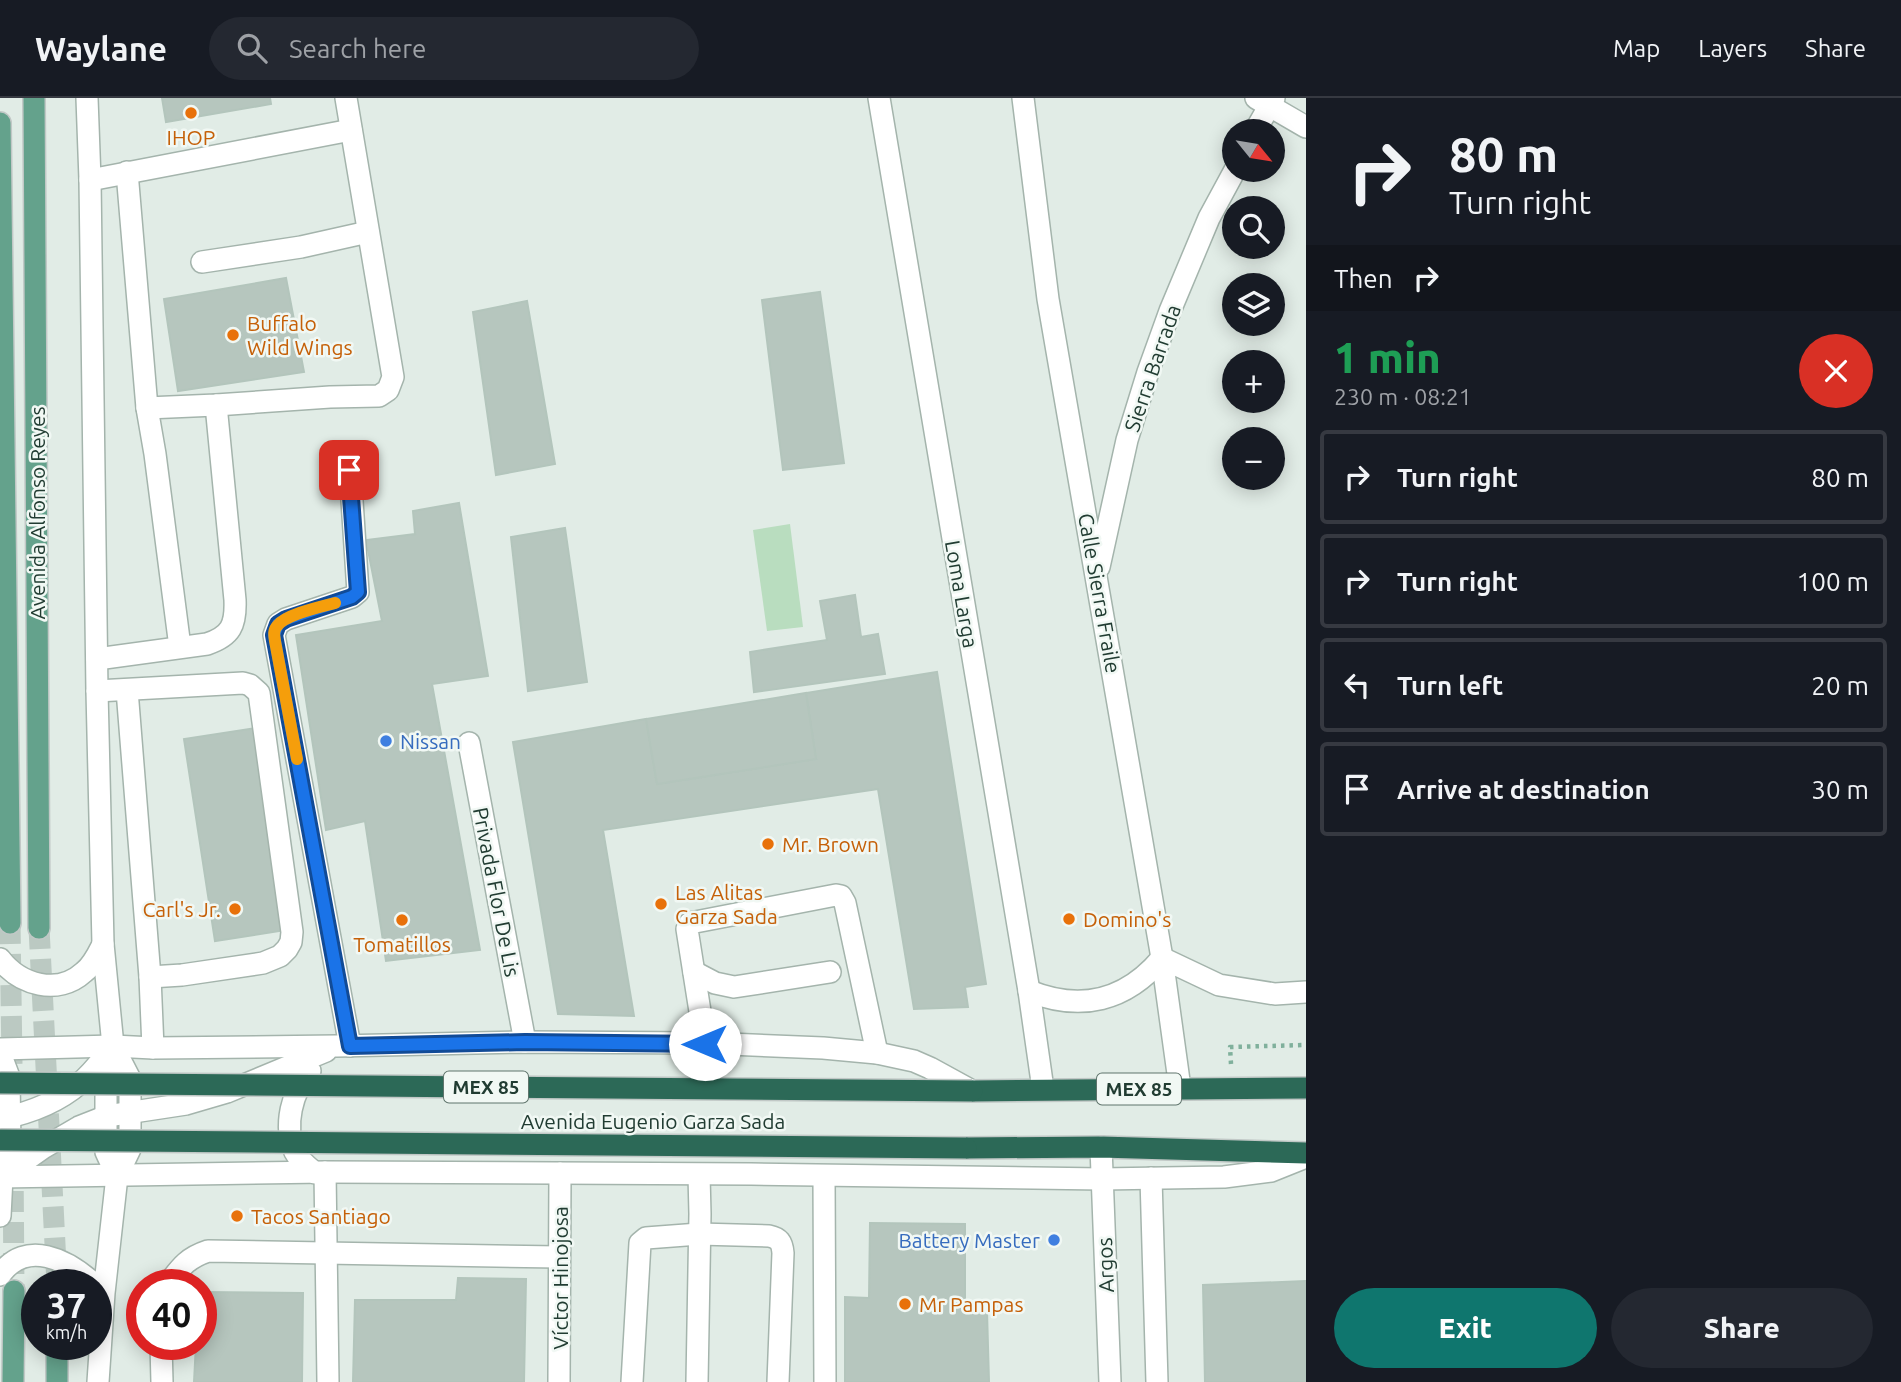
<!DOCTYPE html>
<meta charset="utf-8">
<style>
:root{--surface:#171b24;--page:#242831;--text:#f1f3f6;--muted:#9ea1a6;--line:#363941;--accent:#0f766e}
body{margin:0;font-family:Ubuntu,sans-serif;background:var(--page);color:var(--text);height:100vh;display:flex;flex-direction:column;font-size:26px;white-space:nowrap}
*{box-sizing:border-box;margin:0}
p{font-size:23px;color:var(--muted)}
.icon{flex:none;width:38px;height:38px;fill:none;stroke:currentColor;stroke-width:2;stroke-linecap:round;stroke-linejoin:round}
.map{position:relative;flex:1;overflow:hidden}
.side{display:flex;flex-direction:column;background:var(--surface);width:595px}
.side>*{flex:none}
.guide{background:#171b24;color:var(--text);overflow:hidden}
.needle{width:46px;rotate:120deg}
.tools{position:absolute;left:1222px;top:21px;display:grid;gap:14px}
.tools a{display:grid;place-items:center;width:63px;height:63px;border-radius:50%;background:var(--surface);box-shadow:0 4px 18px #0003;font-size:35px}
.speed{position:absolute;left:21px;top:1171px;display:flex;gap:14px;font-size:35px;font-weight:700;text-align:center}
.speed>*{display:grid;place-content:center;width:91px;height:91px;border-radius:50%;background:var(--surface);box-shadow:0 4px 18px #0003;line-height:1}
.speed small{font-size:18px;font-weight:400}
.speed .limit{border:10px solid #d22;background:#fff;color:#111}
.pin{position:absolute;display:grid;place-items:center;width:60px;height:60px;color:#fff;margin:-30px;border-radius:14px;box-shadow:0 4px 10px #0006}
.me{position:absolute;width:77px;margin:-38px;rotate:270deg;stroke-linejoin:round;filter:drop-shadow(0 0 5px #0008)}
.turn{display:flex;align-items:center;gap:24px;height:147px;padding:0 28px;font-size:32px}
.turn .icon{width:91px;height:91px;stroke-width:2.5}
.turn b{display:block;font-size:49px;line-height:60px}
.then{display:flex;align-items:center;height:66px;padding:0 28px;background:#0003;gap:14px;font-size:26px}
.round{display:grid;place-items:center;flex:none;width:74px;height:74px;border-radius:37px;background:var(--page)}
.summary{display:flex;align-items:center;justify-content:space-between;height:119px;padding:0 28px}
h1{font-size:42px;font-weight:800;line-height:52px;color:#1e9e55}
.action{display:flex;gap:14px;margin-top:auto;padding:14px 28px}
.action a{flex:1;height:80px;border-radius:42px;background:var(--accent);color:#fff;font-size:28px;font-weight:800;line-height:80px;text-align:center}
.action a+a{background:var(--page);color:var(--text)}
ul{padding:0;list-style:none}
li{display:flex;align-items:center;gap:21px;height:94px;margin:0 14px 10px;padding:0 14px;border:4px solid var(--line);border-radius:7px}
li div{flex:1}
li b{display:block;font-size:26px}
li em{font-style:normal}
header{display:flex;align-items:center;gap:42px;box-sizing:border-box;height:98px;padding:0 35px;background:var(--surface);border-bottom:2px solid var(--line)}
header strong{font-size:33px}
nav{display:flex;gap:38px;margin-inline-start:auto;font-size:24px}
.search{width:490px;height:63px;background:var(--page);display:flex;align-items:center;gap:18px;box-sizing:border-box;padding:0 24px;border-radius:38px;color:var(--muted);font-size:26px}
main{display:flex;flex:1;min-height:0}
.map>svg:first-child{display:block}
.green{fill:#b9ddbf}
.building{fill:#b6c6be;stroke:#b3c5bc;stroke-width:2}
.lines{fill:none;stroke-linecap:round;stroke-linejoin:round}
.major-tunnel{stroke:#bbc9c2;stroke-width:21;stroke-dasharray:21 10;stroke-linecap:butt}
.minor-casing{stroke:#a4b4ac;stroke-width:24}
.major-casing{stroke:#c1c8c6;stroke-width:24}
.highway-casing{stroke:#c1c8c6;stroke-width:24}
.path{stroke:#80b09c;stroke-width:4.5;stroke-dasharray:3.5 5;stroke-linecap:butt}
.minor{stroke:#fff;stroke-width:21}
.major{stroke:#64a28c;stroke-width:21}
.highway{stroke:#2c6957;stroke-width:21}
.highway-bridge-casing{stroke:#c1c8c6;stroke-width:24;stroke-linecap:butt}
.highway-bridge{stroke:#2c6957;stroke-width:21}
.route-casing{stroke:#114b97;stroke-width:18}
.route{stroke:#1a73e8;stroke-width:12}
.slow{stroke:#f59e0b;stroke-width:12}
.food-dot{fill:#e8710a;stroke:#f1f8f4;stroke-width:2.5}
.shop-dot{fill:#3f7fe0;stroke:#f1f8f4;stroke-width:2.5}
.labels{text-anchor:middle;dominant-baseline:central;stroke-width:5;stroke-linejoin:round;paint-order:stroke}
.shield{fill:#f1f8f4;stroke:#5f746c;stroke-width:2}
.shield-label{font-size:19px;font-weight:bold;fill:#213c32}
.food-label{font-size:21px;fill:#c56008;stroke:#f1f8f4;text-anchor:start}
.street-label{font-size:21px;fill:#213c32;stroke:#f1f8f4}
.shop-label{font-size:21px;fill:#366cbe;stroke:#f1f8f4;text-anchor:start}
</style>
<header>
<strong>Waylane</strong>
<div class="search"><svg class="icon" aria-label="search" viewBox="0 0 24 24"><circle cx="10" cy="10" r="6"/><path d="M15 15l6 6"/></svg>Search here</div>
<nav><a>Map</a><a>Layers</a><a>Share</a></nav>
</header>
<main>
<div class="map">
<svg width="1306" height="1284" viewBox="0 0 1306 1284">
<rect width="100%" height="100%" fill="#e1ece6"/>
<polygon class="green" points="790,426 803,529 767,533 753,432"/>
<g class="building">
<polygon points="162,0 270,0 271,6 166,24"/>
<polygon points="286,180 304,274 178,293 164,201"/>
<polygon points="820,194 844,365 783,372 762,202"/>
<polygon points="527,203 555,366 496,377 473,214"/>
<polygon points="459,405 488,578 432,586 480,852 386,863 365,723 326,732 296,537 382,523 366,442 415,436 413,413"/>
<polygon points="565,430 587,584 528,593 511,439"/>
<polygon points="855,497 861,539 878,536 885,576 754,594 750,554 827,542 820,503"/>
<polygon points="937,574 986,886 965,889 968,909 914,911 878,691 603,732 634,918 558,916 513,644 646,621 657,686 816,661 806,595"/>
<polygon points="806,595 816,661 657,686 646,621"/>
<polygon points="256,630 286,832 215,843 184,641"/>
<polygon points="870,1125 965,1126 965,1213 987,1213 989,1284 845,1284 845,1199 869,1200"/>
<polygon points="458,1180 526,1181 524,1284 353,1284 355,1202 456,1202"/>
<polygon points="1306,1183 1306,1284 1205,1284 1203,1187"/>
<polygon points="201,1194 303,1195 302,1284 194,1284 196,1246 201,1246"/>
</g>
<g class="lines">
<g class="major-tunnel">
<polyline points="10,825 12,966"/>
<polyline points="39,830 57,1186"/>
<polyline points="13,1062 14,1193"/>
</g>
<g class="minor-casing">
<g id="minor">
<polyline points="87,0 90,82 97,593 103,846 113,948 130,981 130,1051 117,1078 104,1195 98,1284"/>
<polyline points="879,0 1029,893 1043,991"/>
<polyline points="1023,0 1048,201 1162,860 1180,990"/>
<polyline points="1256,0 1306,29"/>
<polyline points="1255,33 1274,0"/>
<polyline points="127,74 147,310"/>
<polyline points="90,82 351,32"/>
<polyline points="202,164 301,149 368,134"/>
<polyline points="350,372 358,494 352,499 286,521 278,526 274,537 350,948"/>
<polyline points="1099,469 1127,342 1148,274 1170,213 1209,120 1235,72"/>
<polyline points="180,549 155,356 147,310 216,307 330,299 379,298 388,292 393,279 346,0"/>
<path d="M 97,561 L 207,546 C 231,538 236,527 235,502 L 216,307"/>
<polyline points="127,592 150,879 153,950"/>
<polyline points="97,593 243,585 250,587 259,595 292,834 291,844 287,851 280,858 263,865 182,877 150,879"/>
<polyline points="469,645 525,944"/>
<path d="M 0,861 C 20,887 58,898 84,874 C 93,867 98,856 103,846"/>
<polyline points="694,874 715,885 734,889 830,874"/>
<path d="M 1029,893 C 1081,914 1126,903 1162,860 L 1219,887 L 1275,896 L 1306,894"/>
<polyline points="705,945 687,831 690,825 836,797 841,798 845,805 877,955"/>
<polyline points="0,951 113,948 153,950 337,948 525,944 705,945 823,950 877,955 914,963 930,970 972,993"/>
<polyline points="0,955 9,979 10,1049 2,1079 0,1118"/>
<polyline points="108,967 106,979 106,1054 117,1078"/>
<path d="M 310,973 C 292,993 283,1028 295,1054 C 299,1062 308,1069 315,1075"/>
<path d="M 0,1021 C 30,1015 57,1005 80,985 C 93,975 103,960 113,948"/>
<polyline points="1101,1049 1110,1284"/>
<polyline points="325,1074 328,1284"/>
<polyline points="0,1079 325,1074 751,1076 1102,1081 1224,1079 1271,1073 1306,1059"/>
<polyline points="2,1079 43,1050 79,1029 107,1018 186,1006 227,994 326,953"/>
<polyline points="824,1079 825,1284"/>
<polyline points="1151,1080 1157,1284"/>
<path d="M 0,1177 C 26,1140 68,1162 94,1186"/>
<path d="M 168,1186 C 181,1169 187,1160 208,1153 L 559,1159"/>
<polyline points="161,1246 162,1284"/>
<polyline points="559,1284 560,1075"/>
<path d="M 632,1284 L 640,1145 L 646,1140 L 699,1136 L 769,1138 C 779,1140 782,1144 783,1155 L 778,1284"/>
<polyline points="697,1284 700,1116 699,1077"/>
</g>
</g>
<g class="major-casing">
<g id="major">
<polyline points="34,0 39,830"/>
<polyline points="0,25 10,825"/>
<polyline points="13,1284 14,1193"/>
<polyline points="57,1284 57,1246"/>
</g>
</g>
<g class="highway-casing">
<g id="highway">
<polyline points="972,993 1306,990"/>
<polyline points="966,1050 1101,1049 1306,1055"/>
</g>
</g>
<polyline class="path" points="1231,966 1230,949 1306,947"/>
<use href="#minor" class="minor"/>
<use href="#major" class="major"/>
<use href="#highway" class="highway"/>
<g class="highway-bridge-casing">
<g id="highway-bridge">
<polyline points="0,985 972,993"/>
<polyline points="0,1042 966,1050"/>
</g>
</g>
<use href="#highway-bridge" class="highway-bridge"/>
</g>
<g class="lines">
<g class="route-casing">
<polyline id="route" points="349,372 358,494 352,499 286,521 278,526 274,537 350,948 525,944 705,946"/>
</g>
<use href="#route" class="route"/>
<path class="slow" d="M 297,661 L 275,543 C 274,537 273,532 278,527 C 287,516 320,509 335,505"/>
</g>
<g class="food-dot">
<circle cx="191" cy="15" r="7"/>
<circle cx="233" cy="237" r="7"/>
<circle cx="768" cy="746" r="7"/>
<circle cx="661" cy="806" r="7"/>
<circle cx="235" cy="811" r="7"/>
<circle cx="1069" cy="821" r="7"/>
<circle cx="402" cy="822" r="7"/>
<circle cx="237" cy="1118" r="7"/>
<circle cx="905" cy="1206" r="7"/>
</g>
<g class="shop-dot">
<circle cx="386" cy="643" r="7"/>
<circle cx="1054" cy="1142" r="7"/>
</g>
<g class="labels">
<g class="shield">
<rect x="444" y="973.5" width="84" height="31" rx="5"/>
<rect x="1097" y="975.5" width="84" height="31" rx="5"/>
</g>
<g class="shield-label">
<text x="486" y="989">MEX 85</text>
<text x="1139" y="991">MEX 85</text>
</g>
<g class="food-label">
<text x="191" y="39" text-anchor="middle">IHOP</text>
<text x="247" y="225">Buffalo<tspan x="247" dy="24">Wild Wings</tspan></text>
<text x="782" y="746">Mr. Brown</text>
<text x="675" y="794">Las Alitas<tspan x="675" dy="24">Garza Sada</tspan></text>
<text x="221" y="811" text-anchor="end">Carl's Jr.</text>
<text x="1083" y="821">Domino's</text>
<text x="402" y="846" text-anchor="middle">Tomatillos</text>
<text x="251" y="1118">Tacos Santiago</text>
<text x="919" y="1206">Mr Pampas</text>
</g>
<g class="street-label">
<text transform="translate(1152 270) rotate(-71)">Sierra Barrada</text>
<text transform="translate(37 415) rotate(-90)">Avenida Alfonso Reyes</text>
<text transform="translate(1100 495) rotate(80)">Calle Sierra Fraile</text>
<text transform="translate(962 496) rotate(80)">Loma Larga</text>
<text transform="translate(497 794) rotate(79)">Privada Flor De Lis</text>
<text x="653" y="1023">Avenida Eugenio Garza Sada</text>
<text transform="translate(1105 1167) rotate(-92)">Argos</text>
<text transform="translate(560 1180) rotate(-90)">Víctor Hinojosa</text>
</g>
<g class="shop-label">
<text x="400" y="643">Nissan</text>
<text x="1040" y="1142" text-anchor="end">Battery Master</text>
</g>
</g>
</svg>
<div class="tools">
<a><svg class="needle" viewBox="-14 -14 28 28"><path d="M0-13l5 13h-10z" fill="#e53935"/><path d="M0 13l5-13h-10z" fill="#9ea1a6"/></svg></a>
<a><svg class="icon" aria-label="search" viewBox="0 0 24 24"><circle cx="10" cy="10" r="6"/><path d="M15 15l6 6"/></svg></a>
<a><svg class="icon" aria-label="layers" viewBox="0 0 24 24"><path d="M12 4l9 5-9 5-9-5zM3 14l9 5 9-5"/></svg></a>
<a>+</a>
<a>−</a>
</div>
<div class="speed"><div>37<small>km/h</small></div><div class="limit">40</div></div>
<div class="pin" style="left:349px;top:372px;background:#d93025"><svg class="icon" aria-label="arrive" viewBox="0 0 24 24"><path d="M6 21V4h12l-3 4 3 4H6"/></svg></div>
<svg class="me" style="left:705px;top:946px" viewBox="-20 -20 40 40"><circle r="19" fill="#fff"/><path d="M0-13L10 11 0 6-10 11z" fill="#1a73e8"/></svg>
</div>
<section class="side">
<div class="guide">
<div class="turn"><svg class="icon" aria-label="right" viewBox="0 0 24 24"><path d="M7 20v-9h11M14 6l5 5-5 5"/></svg><div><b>80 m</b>Turn right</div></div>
<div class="then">Then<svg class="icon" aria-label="right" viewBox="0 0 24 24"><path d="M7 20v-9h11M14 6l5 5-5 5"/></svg></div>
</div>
<div class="summary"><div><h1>1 min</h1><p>230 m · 08:21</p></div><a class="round" style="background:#d93025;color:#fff"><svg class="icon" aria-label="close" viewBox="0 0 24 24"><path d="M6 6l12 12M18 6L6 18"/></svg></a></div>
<ul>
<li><svg class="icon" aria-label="right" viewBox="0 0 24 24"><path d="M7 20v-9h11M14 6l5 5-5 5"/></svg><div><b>Turn right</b></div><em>80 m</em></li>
<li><svg class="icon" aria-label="right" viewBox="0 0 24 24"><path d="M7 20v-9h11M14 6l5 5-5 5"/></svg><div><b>Turn right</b></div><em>100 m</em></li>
<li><svg class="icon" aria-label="left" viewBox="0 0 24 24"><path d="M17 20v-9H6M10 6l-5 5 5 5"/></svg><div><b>Turn left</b></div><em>20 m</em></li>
<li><svg class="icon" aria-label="arrive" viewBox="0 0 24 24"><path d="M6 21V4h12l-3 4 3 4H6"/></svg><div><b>Arrive at destination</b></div><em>30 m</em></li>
</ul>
<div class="action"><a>Exit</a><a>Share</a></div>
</section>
</main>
